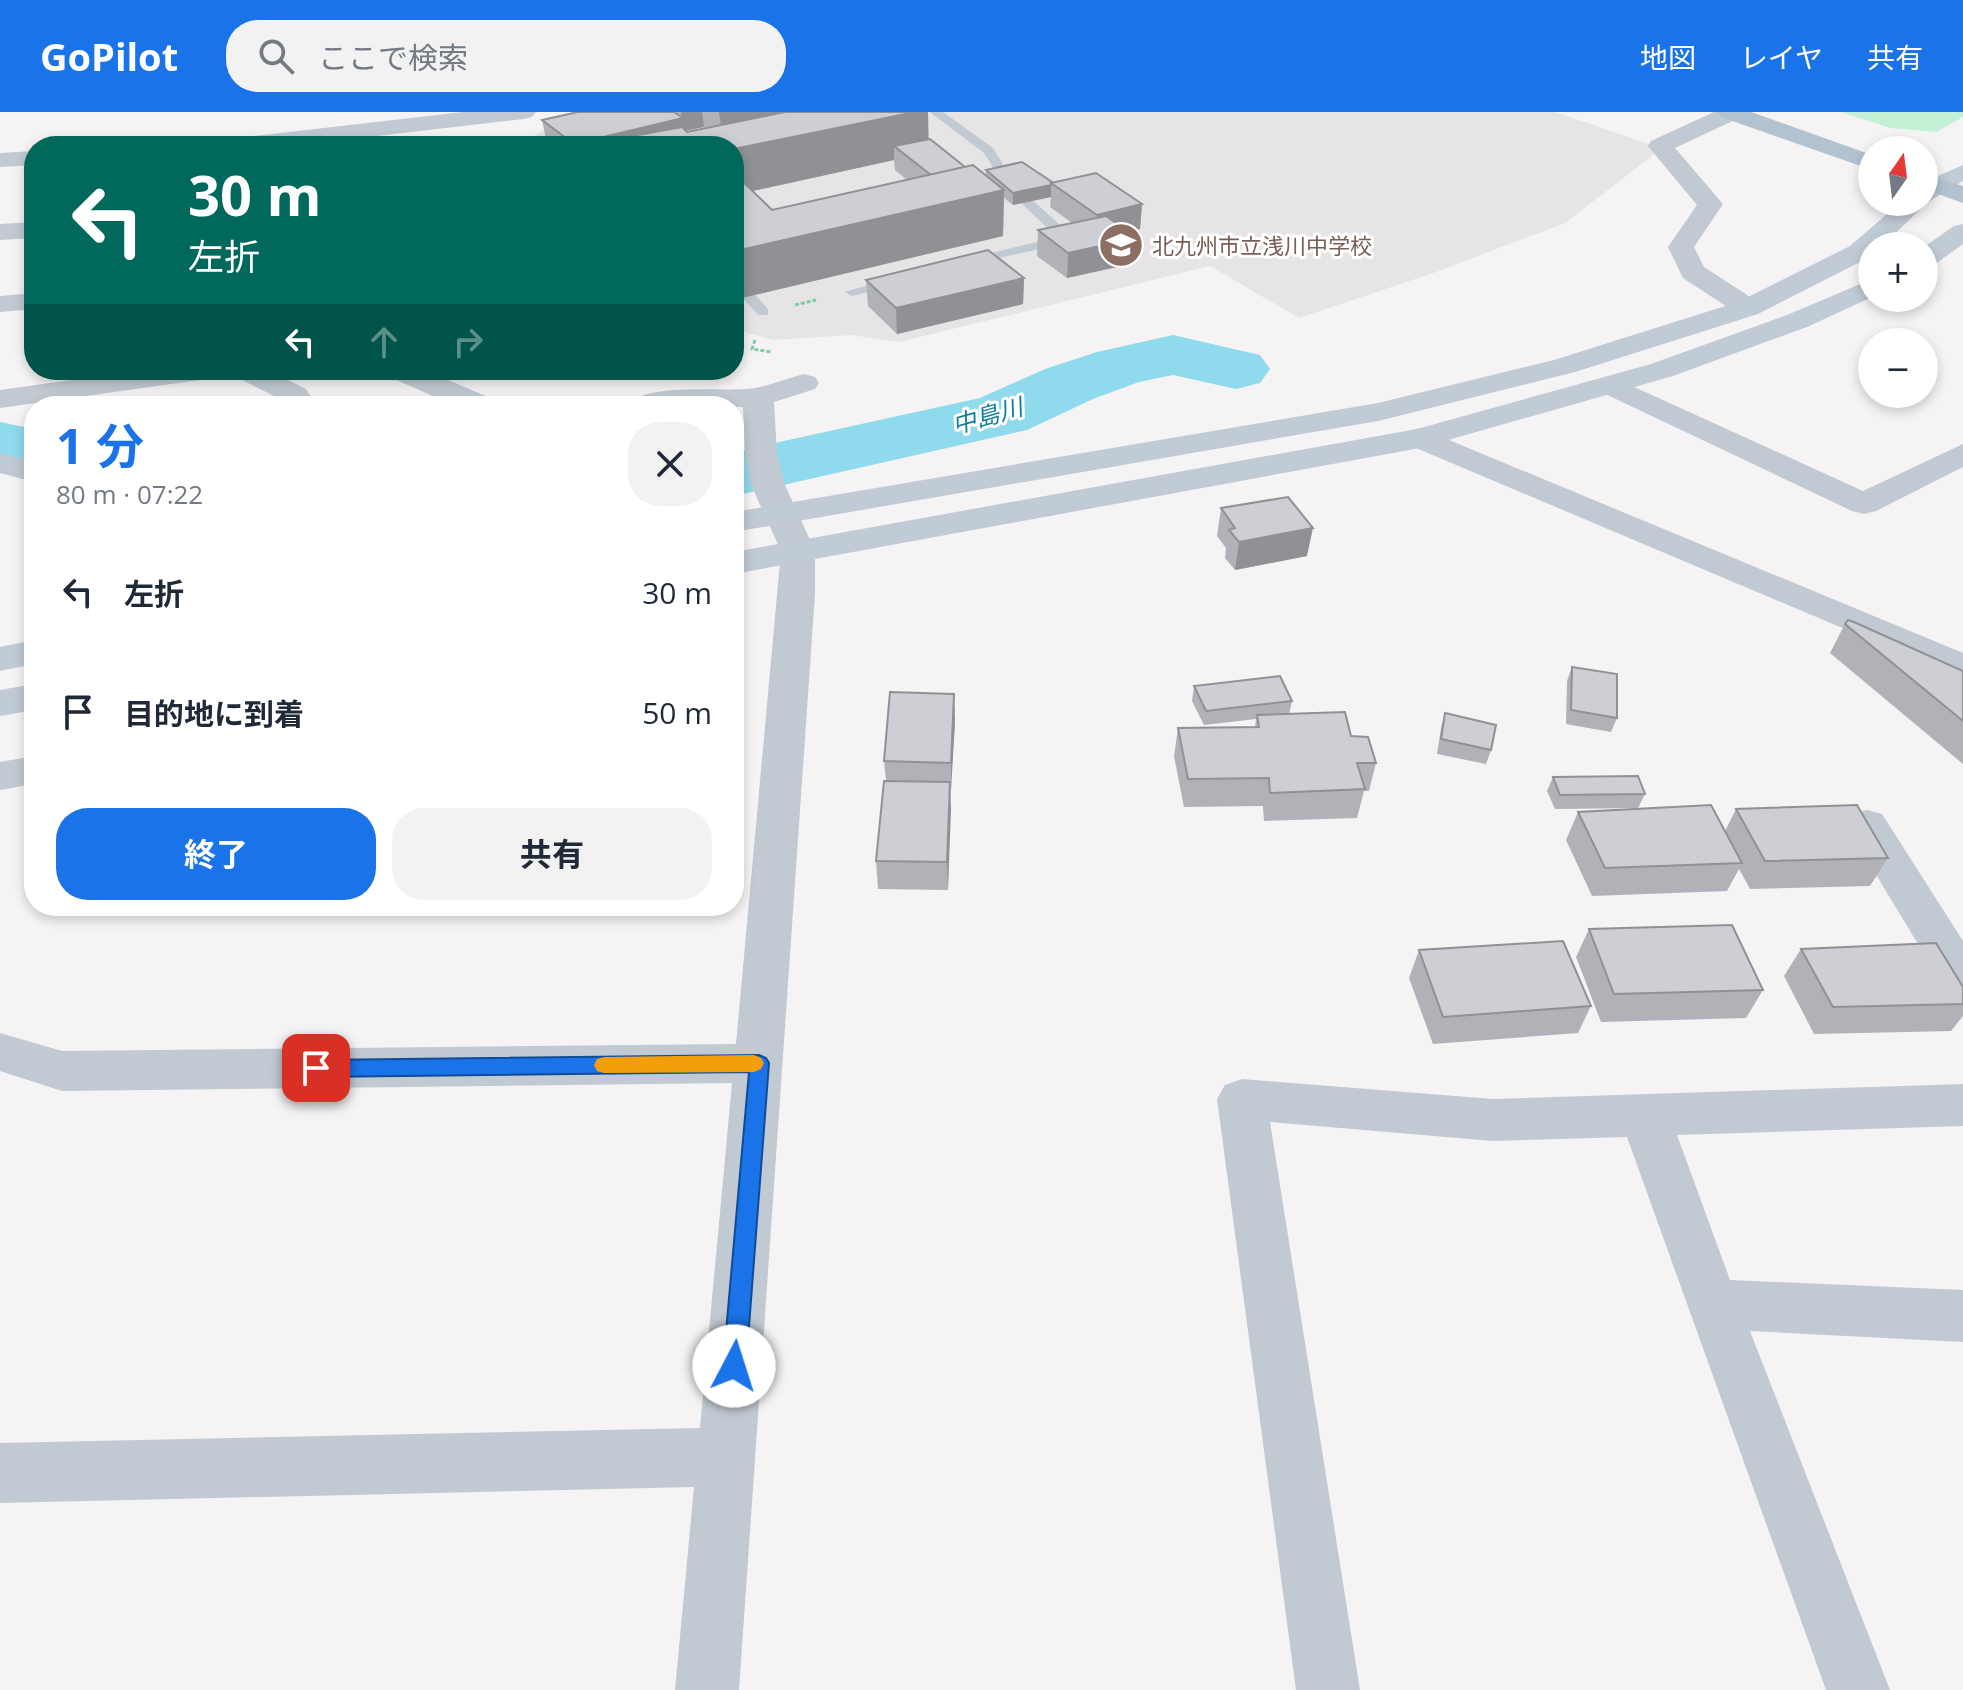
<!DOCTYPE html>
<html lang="ja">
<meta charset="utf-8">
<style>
:root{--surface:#fff;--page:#f2f2f3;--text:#1f2937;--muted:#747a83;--accent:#1a73e8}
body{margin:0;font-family:"Open Sans","Noto Sans JP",sans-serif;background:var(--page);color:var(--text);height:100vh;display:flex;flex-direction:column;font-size:30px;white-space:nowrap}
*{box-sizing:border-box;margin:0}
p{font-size:26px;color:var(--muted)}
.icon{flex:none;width:44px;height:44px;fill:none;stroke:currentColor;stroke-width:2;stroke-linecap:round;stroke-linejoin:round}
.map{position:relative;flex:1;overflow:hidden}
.side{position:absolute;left:24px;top:284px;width:720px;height:520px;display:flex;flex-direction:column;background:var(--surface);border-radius:32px;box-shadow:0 4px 12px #0003}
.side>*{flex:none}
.top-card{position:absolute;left:24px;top:24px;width:720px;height:244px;border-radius:32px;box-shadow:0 4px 12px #0003;background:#00695c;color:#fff;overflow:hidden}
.needle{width:52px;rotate:14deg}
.controls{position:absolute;left:1858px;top:24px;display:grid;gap:16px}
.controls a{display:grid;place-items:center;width:80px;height:80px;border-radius:50%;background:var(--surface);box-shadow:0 4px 12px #0003;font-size:40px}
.pin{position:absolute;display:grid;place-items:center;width:68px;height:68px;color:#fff;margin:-34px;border-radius:16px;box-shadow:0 4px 12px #0006}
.me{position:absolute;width:88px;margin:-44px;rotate:5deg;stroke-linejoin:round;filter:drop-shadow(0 0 6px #0008)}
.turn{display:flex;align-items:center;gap:28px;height:168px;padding:0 32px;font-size:36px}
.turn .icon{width:104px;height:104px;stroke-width:2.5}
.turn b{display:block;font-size:56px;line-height:68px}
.lanes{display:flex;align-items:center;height:76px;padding:0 32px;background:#0003;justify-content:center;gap:40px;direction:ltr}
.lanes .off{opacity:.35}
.round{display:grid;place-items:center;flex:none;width:84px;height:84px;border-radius:32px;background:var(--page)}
.overview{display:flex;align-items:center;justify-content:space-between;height:136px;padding:0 32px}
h1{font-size:48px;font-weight:700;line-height:60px;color:var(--accent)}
.button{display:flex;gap:16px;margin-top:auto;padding:16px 32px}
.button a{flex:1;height:92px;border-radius:32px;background:var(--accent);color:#fff;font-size:32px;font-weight:700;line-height:92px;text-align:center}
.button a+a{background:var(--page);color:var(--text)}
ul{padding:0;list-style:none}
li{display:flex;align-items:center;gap:24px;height:120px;padding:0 32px}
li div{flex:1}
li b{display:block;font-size:30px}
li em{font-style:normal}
header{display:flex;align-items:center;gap:48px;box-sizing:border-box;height:112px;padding:0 40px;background:var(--accent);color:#fff}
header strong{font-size:38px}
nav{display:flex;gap:44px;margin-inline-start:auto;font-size:28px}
.search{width:560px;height:72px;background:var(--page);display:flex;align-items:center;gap:20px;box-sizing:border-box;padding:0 28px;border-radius:32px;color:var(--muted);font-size:30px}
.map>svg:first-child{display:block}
.education{fill:#e6e4e5}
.green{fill:#c3f1d5}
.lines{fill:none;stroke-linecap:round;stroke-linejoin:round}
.river{fill:#90daee;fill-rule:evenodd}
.path{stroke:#7ad0a6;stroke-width:3;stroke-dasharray:4 2;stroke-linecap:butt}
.lane{fill:#c1cad2;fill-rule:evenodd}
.street{fill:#c1cad2;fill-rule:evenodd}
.secondary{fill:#c1cbd6;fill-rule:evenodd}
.primary{fill:#b3c2d1;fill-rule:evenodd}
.wall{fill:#b0b2b7;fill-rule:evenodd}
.shaded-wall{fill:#909195}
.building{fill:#cdcfd5;stroke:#909195;stroke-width:2}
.route{fill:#1a73e8;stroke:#114b97;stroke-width:2}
.slow{fill:#f59e0b}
.labels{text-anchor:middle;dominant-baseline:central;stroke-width:6;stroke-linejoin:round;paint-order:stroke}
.far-education-label{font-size:22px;fill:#785e54;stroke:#fff;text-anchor:start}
.far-water-label{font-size:24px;font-style:italic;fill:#0c7c9b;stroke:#fff}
</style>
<header>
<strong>GoPilot</strong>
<div class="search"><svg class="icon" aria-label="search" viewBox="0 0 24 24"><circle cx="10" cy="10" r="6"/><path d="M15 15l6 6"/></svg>ここで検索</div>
<nav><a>地図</a><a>レイヤ</a><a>共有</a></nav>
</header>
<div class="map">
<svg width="1963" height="1578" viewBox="0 0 1963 1578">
<rect width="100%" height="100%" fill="#f5f3f3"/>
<polygon class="education" points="596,0 1555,0 1649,32 1656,41 1565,111 1436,160 1299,206 1210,154 899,230 851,223 773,228 734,217 734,34 538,34 531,27 557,7"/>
<polygon class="green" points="1841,0 1963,0 1963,5 1936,20 1890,16"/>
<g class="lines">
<g class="river">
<polygon points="1173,223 1260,243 1270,257 1260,271 1236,277 1173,263 1139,270 1093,287 1027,318 734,384 734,340 980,286 1045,257 1097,240"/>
<polygon points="0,310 34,317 34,361 0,354"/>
</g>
<g class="path">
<polyline points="795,193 816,188"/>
<polyline points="755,228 752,237 772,240"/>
</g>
<g class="lane">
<polygon points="930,0 943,0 993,36 1015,72 1072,124 1072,130 962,154 962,148 1057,125 1006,77 984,41"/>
<polygon points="734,164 739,165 768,197 768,203 758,203 734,176"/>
<polygon points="895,165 902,169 900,172 852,184 845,180"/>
</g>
<g class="street">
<polygon points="463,0 536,0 532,5 524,7 291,34 217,34 220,29 229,27"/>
<polygon points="1714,0 1743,1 1739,6 1675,36 1723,92 1694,135 1704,155 1758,190 1762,196 1758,202 1748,204 1738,202 1683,166 1668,135 1697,93 1648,34 1651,29"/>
<polygon points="34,39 34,53 0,55 0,41"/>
<polygon points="34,110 34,126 0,128 0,112"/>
<polygon points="34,181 34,197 0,200 0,184"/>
<polygon points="142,258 268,258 306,277 310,283 310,294 280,294 280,287 240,267 207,267 0,296 0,278"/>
<polygon points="383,258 424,258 493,287 497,294 456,294 387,264"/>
<path d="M 804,262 L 815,265 L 819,271 L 815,277 L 774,290 L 777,342 L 785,373 L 815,439 L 815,482 L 739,1578 L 675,1578 L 694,1375 L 0,1391 L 0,1331 L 700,1316 L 732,971 L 62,979 L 0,959 L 0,921 L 62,939 L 736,932 L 781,439 L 751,373 L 745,342 L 743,295 L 627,294 C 644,269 725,281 755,276 C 772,273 788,266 804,262 Z"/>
<polygon points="1610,264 1863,379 1963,332 1963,355 1876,399 1864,402 1852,399 1599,279 1595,273 1599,267"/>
<polygon points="1420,316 1963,541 1963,567 1409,333 1404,326 1409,319"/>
<polygon points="0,341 34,350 34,370 0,361"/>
<polygon points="34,644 34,672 0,678 0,650"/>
<polygon points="1867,698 1882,702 1963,829 1963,885 1947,880 1846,713 1852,702"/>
<polygon points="1242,967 1493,987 1963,972 1963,1014 1677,1023 1730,1168 1963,1178 1963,1230 1750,1219 1890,1578 1826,1578 1627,1025 1493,1029 1270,1010 1360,1578 1296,1578 1217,987 1225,973"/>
</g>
<g class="secondary">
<polygon points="1963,53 1963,69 1928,90 1882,134 1872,134 1872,143 1868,146 1758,202 1575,260 1378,309 734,420 734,400 1378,291 1554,248 1738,190 1850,134 1901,90 1924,90 1924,70"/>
<polygon points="1963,112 1963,132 1934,153 1924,155 1924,135 1954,114"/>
<polygon points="1872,167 1872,185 1807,215 1673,264 1420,336 734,462 734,440 1417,317 1651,252 1787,203"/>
<polygon points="34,528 34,552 0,559 0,535"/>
<polygon points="34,572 34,598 0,604 0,578"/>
</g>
<g class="primary">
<polygon points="1717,0 1751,0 1872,43 1872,58 1721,5"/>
<polygon points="1924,62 1963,74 1963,91 1924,77"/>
</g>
</g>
<g class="wall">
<path d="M 578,0 L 928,0 L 928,28 L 965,55 L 986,63 L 986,58 L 1052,70 L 1142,92 L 1140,117 L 1128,120 L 1137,126 L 1135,151 L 1067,166 L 1037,144 L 1038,118 L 1072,111 L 1050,95 L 1051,85 L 1013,93 L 1004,86 L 1003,124 L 742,186 L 734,178 L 734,34 L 549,34 L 547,32 L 542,8 ZM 704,15 L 706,16 L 687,20 L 685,19 ZM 894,48 L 895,58 L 907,68 L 772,98 L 753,79 Z"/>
<polygon points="1024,166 1023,192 897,222 868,194 866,168"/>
<polygon points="1221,396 1307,444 1235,458 1225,446 1226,436 1217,424"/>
<polygon points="1845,512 1963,559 1963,652 1830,541"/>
<polygon points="1572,555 1617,606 1611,620 1566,612 1567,569"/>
<polygon points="1194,574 1292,589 1289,602 1351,624 1376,651 1369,679 1364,679 1357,706 1264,709 1263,694 1184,695 1174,644 1178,616 1255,615 1256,607 1204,613 1192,589"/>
<polygon points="954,582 955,610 950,679 948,778 878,777 876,749 886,669 884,649"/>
<polygon points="1445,601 1491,638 1486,652 1437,642 1441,616"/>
<polygon points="1553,665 1645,682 1638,696 1555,697 1547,679"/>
<polygon points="1736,697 1888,746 1870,774 1750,777 1739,757 1727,779 1592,784 1566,728 1578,700 1725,719"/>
<polygon points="1589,817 1763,878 1746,906 1601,910 1576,845"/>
<polygon points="1801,837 1963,875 1963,904 1951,919 1814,922 1784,864"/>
<polygon points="1419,838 1591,894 1578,921 1433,932 1409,866"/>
</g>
<g class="shaded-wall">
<polygon points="681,0 702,0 704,15 684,19 627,25 628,34 574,34 574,32 682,6"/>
<polygon points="719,0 836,0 723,27"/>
<polygon points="915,0 928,0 929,41 894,34 894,48 734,83 734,37"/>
<polygon points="1051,73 1051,85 1013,93 1013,81"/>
<polygon points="1004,78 1003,124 742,186 736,139"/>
<polygon points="1142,92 1140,117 1096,128 1097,103"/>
<polygon points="1137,126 1135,151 1067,166 1068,141"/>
<polygon points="1024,166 1023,192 897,222 896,196"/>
<polygon points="1313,416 1307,444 1235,458 1239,430"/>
<polygon points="954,582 955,610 951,679 951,651"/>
<polygon points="950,670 951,698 948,778 947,750"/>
</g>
<g class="building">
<polygon points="578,0 674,0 683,6 574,32 542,8"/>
<polygon points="785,0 915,0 734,37 734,34 635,34 627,25 682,15 687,20"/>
<polygon points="930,27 965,55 931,63 894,34"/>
<polygon points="1022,50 1052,70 1051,73 1013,81 986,58"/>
<polygon points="973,53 1004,78 736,139 734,138 734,61 772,98"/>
<polygon points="1096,61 1142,92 1097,103 1051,71"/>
<polygon points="1106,104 1137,126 1068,141 1038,118"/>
<polygon points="988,138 1024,166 896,196 866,168"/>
<polygon points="1288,385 1313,416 1239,430 1229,418 1235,416 1221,396"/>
<polygon points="1848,508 1854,510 1963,559 1963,609 1845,512"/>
<polygon points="1572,555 1617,562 1617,606 1571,598"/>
<polygon points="1280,564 1292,589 1206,599 1194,574"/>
<polygon points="890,580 954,582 951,651 884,649"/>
<polygon points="1345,600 1351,624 1368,625 1376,651 1357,651 1365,677 1270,681 1269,666 1188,667 1178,616 1259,615 1257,603"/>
<polygon points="1445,601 1496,613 1491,638 1441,627"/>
<polygon points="1638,664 1645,682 1560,683 1553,665"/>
<polygon points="884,669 950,670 947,750 876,749"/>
<polygon points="1711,693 1742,751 1605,756 1578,700"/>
<polygon points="1857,693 1888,746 1765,749 1736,697"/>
<polygon points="1732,813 1763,878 1614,882 1589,817"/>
<polygon points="1563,829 1591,894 1443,905 1419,838"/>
<polygon points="1936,831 1963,875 1963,892 1833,895 1801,837"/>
</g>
<polygon class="route" points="759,943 766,946 769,951 746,1254 742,1262 734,1265 726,1262 723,1254 749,960 316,965 309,962 306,956 309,951 316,948"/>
<polygon class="slow" points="754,943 761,946 764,951 761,957 754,960 604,961 597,959 594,953 597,947 604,945"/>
<defs>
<g id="school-disc" transform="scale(2.3)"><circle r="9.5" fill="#8d6e63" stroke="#fff"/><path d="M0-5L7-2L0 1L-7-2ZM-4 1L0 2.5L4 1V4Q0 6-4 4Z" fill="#fff"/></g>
</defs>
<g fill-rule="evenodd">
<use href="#school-disc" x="1121" y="133"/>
</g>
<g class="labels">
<g class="far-education-label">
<text x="1152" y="133">北九州市立浅川中学校</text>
</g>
<g class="far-water-label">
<text transform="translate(987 303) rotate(-16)">中島川</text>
</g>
</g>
</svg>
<div class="controls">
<a><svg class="needle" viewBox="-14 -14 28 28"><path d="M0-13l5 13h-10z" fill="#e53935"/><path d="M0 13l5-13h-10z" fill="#747a83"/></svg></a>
<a>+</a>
<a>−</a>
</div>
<div class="pin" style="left:316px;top:956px;background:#d93025"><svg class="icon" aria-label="arrive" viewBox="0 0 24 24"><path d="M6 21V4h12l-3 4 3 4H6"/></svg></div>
<svg class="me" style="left:734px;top:1254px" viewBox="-20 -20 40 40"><circle r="19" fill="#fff"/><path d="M0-13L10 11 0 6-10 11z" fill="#1a73e8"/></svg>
<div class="top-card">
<div class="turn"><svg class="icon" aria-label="left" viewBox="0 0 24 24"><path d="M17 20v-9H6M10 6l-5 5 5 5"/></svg><div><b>30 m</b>左折</div></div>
<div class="lanes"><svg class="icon" aria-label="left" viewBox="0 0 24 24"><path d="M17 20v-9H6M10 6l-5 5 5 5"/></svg><svg class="icon off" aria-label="ahead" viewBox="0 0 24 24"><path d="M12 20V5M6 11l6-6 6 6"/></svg><svg class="icon off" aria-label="right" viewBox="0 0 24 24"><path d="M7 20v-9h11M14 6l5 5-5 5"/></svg></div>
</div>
<section class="side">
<div class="overview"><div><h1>1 分</h1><p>80 m · 07:22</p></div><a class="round"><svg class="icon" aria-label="close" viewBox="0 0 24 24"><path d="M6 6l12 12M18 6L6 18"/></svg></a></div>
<ul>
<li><svg class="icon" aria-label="left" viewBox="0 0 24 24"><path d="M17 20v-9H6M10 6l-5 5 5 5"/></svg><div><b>左折</b></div><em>30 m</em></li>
<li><svg class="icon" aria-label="arrive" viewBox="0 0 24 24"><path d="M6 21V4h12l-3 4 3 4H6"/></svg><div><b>目的地に到着</b></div><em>50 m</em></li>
</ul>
<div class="button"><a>終了</a><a>共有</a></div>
</section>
</div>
